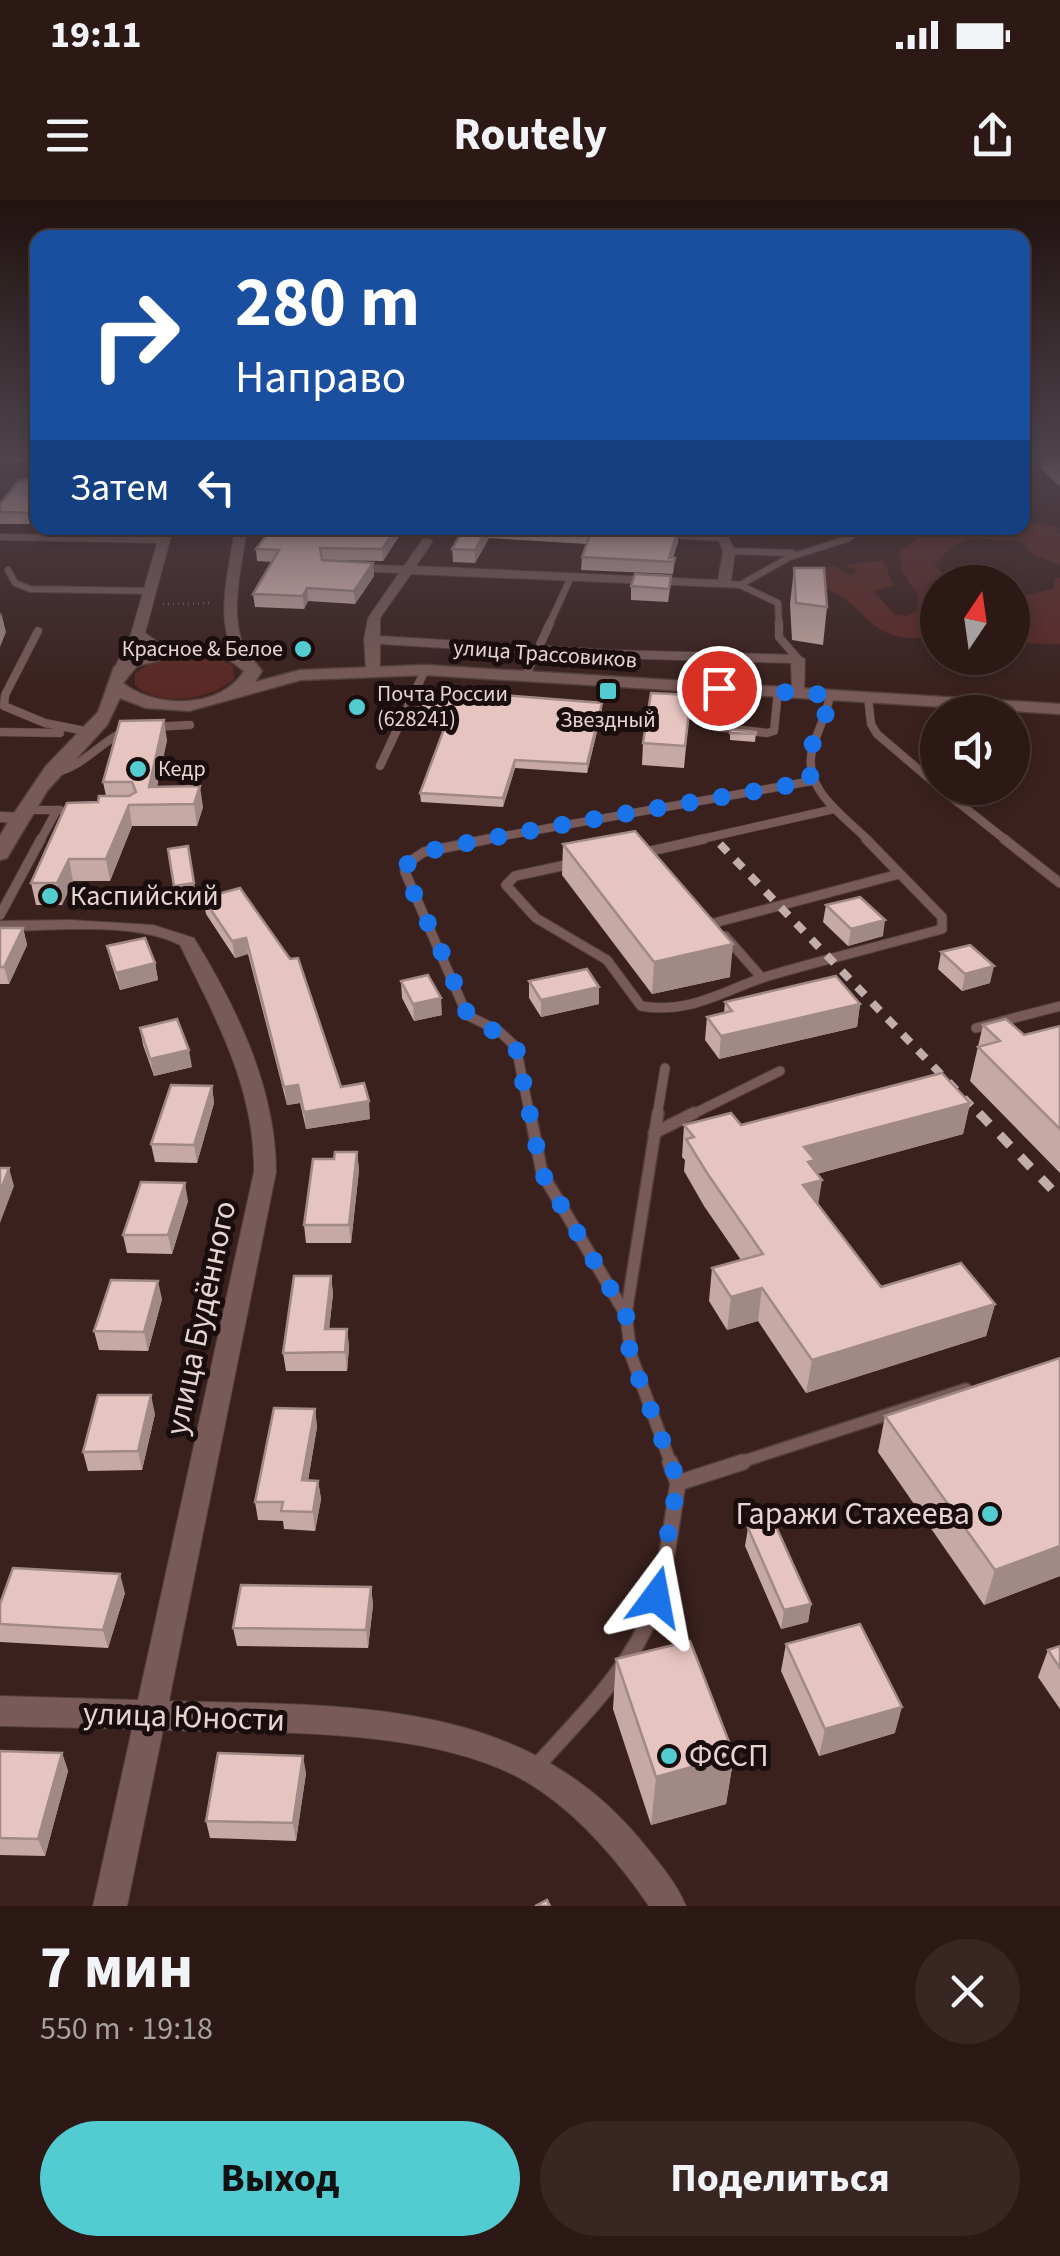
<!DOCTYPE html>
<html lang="ru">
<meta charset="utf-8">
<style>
:root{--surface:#2c1916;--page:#382623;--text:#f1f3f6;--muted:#a6a0a1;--line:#483835;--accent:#52ccd1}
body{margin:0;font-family:"Source Sans 3",sans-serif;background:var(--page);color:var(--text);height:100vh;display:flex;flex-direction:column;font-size:38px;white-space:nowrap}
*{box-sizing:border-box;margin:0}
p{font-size:32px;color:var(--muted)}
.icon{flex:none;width:55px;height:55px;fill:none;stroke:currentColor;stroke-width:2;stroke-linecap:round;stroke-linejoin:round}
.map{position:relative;height:1706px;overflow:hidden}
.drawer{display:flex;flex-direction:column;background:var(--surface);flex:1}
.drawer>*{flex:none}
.top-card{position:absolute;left:30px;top:30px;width:1000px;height:305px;border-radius:20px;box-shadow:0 5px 15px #0003,0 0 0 2px var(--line);background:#1a4fa0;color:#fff;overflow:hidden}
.needle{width:65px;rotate:13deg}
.buttons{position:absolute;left:920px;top:365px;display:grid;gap:20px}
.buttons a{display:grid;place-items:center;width:110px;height:110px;border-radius:50%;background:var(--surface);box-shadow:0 5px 15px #0003,0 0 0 2px var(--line);font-size:50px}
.pin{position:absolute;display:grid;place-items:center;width:85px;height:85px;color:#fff;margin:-42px;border:5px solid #fff;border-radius:50%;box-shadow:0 2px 10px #0007}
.me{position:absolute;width:110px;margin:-55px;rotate:13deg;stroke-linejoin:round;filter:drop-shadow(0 0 8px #0008)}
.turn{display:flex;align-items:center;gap:35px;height:210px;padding:0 40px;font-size:45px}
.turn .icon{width:130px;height:130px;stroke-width:2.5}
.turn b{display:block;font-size:70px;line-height:85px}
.then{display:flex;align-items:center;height:95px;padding:0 40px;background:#0003;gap:20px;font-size:38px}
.round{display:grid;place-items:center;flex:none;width:105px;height:105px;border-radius:52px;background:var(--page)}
.head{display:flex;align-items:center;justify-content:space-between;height:170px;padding:0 40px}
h1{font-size:60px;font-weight:700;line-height:75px}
.action{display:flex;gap:20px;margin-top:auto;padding:20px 40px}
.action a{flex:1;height:115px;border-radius:60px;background:var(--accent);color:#111;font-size:40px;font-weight:700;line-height:115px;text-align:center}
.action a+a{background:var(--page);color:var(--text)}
.status{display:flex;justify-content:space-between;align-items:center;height:70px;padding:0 50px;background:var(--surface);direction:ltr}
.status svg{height:28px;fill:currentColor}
header{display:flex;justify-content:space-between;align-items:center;height:130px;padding:0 40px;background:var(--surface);font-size:45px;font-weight:700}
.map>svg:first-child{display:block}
.green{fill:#5b2925}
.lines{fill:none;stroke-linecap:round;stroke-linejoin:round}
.service-far4-casing{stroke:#533e3d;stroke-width:8}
.service-far3-casing{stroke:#533e3d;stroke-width:9}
.service-far2-casing{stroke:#533e3d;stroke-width:11}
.service-far1-casing{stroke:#533e3d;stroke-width:14}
.service-casing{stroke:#533e3d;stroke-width:18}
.minor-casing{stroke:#533e3d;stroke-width:2}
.secondary-casing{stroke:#533e3d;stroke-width:3}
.path{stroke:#755f5d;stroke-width:2.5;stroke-dasharray:1 4;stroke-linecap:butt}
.service-far4{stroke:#785b58;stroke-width:6}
.service-far3{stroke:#785b58;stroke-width:8}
.service-far2{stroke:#785b58;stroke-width:9}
.service-far1{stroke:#785b58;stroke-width:11}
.service{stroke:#785b58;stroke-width:15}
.minor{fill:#785b58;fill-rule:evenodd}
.secondary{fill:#785b58;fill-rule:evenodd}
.rail-far1{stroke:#c1aeac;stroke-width:8;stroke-dasharray:11 11;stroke-linecap:butt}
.rail{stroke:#c1aeac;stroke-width:9;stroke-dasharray:15 15;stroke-linecap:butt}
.wall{fill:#c6a9a5}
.shaded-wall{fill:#a18986}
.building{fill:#e6c4c0;stroke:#a18986;stroke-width:2.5}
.route{stroke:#1a73e8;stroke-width:18;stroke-dasharray:0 32.4}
.poi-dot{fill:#52ccd1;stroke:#190e0d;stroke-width:4}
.labels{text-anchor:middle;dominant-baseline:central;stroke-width:10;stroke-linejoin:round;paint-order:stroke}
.far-poi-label{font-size:22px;fill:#e5d4d2;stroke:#190e0d;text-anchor:start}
.far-street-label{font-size:22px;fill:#e5d4d2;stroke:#190e0d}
.poi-label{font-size:28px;fill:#e5d4d2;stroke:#190e0d;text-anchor:start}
.near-street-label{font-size:32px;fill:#e5d4d2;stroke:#190e0d}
.near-poi-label{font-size:32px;fill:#e5d4d2;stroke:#190e0d;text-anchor:end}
</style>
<div class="status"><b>19:11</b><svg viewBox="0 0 49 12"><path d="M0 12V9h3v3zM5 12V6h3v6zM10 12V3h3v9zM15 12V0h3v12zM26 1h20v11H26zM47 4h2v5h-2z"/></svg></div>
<header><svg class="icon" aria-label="menu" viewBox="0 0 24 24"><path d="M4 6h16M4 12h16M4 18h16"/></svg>Routely<svg class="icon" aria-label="share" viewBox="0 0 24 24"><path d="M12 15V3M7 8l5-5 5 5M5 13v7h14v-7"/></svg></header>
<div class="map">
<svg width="1060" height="1706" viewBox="0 0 1060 1706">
<rect width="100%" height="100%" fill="#3a211e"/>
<g class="green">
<path d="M 1038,323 L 1059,328 L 1054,332 L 1060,335 L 1060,365 L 1033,355 L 1022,342 L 974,338 L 953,346 L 934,364 L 951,382 L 938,382 L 937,437 C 861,446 875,404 816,385 L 817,371 L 835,365 L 842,372 L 852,375 L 858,371 L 844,365 L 883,360 L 894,386 L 874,391 L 895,415 L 907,416 L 916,411 L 919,396 L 903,373 L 899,352 L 917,338 L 918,331 L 993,328 L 1029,332 L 1025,325 Z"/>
<polygon points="1056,378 1060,378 1060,444 1013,443 1013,398 1053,389"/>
<path d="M 199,455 L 220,459 L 233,466 L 234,479 C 211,500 159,508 135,485 L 135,474 C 153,458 176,456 199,455 Z"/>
</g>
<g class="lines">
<g class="service-far4-casing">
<g id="service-far4">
<polyline points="729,351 793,353"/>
<polyline points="8,370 15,383 30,389 150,391"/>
<polyline points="740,385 790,357 847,339 861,328"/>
<polyline points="740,385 778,403 779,425"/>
<polyline points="549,425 570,379"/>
</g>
</g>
<g class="service-far3-casing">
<g id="service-far3">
<polyline points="779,423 779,437 798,459"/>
<polyline points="38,431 5,495 4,506 45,523 90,532"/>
<polyline points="526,475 550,423"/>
<polyline points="719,488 716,527 767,533 774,531 778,491"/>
<path d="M 830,495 C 827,514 818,529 813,547 C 800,588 843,615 869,641"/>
<polyline points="868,497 871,524 877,534 938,586"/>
<polyline points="152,527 190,525"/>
<polyline points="0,532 60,533"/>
<polyline points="380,566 425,470"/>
<path d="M 52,573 C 84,568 100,540 130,529"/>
<polyline points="940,588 1007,641"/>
<polyline points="26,610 60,610"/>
<polyline points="40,641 57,610"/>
<polyline points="476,641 812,581"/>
<polyline points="693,641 834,609"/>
</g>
</g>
<g class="service-far2-casing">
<g id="service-far2">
<polyline points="489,639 424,652 406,664 405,672 467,815 499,831 516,847 530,916"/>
<polyline points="1004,639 1060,683"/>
<polyline points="642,653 704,639"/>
<path d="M 575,663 L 515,676 L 506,685 L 536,718 L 607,760 L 641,806 C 690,815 724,790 768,776 C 826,759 884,745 942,729 L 942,717 L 866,639"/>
<polyline points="0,715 41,639"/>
<polyline points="714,723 899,674"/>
<polyline points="725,736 762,778"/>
<polyline points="976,828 1060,806"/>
<polyline points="657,916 665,868"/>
<polyline points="689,916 780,871"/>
</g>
</g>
<g class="service-far1-casing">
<g id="service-far1">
<polyline points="530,913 542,973 626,1115 631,1155 671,1264"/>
<polyline points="654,933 694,913"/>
<polyline points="626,1114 658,913"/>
<polyline points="735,1264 966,1189"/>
</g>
</g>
<g class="service-casing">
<g id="service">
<polyline points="670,1262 678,1283"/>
<path d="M 534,1569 C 573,1525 619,1482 645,1428 C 666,1383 670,1331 678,1283 L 743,1262"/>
</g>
</g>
<g class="minor-casing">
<g id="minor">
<polygon points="162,328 173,329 145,433 158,442 187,449 180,453 149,448 141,442 127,471 120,475 113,471 131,434 157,343 0,340 0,334 159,336"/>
<path d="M 235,328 L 247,328 C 242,369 225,423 251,459 L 244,463 L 239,462 C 212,424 229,371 235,328 Z"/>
<polygon points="714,328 724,328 735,351 731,381 744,382 744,388 411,374 380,418 380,436 609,450 798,455 805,459 804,496 792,493 791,463 609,458 380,444 380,471 373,475 366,471 364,439 368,418 399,373 348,371 344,370 344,364 404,366 423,339 427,338 433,341 416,366 718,380 723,351 719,341 651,337 645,334 651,331 716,334"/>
<polygon points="0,612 21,613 29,618 21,623 0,622"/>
<path d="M 70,720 L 153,725 L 194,738 C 237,808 276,889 276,972 L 169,1501 C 338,1506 518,1495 638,1637 C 655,1658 675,1680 686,1706 L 649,1706 C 616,1658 576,1611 525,1581 C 432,1527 270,1533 163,1530 L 127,1706 L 93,1706 L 132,1529 L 0,1526 L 0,1496 L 138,1500 L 254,972 C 255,888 216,819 180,745 C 133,721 53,731 0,731 L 0,721 Z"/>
</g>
</g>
<g class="secondary-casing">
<path id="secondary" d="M 210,443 L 250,456 L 262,471 L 255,482 L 300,470 L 425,465 L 1060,504 L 1060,514 L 425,475 L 301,480 L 189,511 L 146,508 L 120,498 L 107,525 L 47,591 L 7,658 L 0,660 L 0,636 L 8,622 L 46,566 L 98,512 L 114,467 C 142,446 176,442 210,443 ZM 189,453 L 224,456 L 244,471 C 221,509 155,509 123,483 L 137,466 Z"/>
</g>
<polyline class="path" points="163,404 213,403"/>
<use href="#service-far4" class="service-far4"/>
<use href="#service-far3" class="service-far3"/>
<use href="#service-far2" class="service-far2"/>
<use href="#service-far1" class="service-far1"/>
<use href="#service" class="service"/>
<use href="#minor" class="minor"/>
<use href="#secondary" class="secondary"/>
<polyline class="rail-far1" points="720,644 981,916"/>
<polyline class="rail" points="979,913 1060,998"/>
</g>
<g class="wall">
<polygon points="0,254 38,254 38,262 10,262 9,256 0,256"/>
<polygon points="1056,254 1060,254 1060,287 1041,268 1043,256 1058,256"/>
<polygon points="38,280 38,324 0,324 0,304"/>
<polygon points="272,328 636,328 678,342 673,358 675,358 673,374 581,370 582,357 587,344 489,338 475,363 453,362 452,349 460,336 420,333 417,337 399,336 383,361 328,360 373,363 374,376 355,404 308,401 304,409 255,407 253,394 272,362 257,361 256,349"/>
<polygon points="794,368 827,407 823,445 792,440 790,404"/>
<polygon points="631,386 670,389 668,402 631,400"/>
<polygon points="602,511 587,573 515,568 503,607 421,602 420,593 446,524 416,522 415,514"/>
<polygon points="689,516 684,568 642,565 643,543"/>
<polygon points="1012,518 1020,545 1017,560 1012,559"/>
<polygon points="730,529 756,532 755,542 730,540"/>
<polygon points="167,540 157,587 203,607 197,626 132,626 110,681 73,681 62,705 36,705 31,683 98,602 106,596 103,582"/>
<polygon points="563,644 730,777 652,794 562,675"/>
<polygon points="240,688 341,887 370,919 306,929 300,903 287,905 248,754 235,758 206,714 203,698"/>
<polygon points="826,705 883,736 848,746 823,722"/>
<polygon points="0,728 23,728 27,745 9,784 0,784"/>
<polygon points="107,746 155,763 158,780 120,790 111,763"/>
<polygon points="941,752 990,783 962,791 938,769"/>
<polygon points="401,781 442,815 414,821 402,798"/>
<polygon points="529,781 599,787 599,804 541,817 529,798"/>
<polygon points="725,802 860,804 857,827 719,859 705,840 707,817 724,813"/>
<polygon points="983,825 1024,835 1060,826 1060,973 970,881"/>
<polygon points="140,828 192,867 154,876 143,845"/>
<polygon points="212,886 214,903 197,963 155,962 151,944"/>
<polygon points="970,903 963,934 817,974 818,1004 881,1087 995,1104 986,1136 806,1193 758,1121 727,1130 709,1101 712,1068 741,1060 704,1006 684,971 685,960 682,957 684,925 741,925"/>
<polygon points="357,952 359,970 351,1043 306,1043 304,1025 334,959"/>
<polygon points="188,1001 172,1054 127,1053 123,1035"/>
<polygon points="331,1076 333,1094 329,1129 347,1129 349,1147 347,1171 286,1171 283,1153"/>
<polygon points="162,1099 148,1151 99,1150 94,1131"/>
<polygon points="315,1209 317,1227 308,1280 318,1281 321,1299 315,1331 284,1329 283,1321 258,1320 255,1302"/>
<polygon points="155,1214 142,1270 88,1271 83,1252"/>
<polygon points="885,1216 1060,1376 984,1405 878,1252"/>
<polygon points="748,1328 811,1404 808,1422 781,1429 745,1346"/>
<polygon points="371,1387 373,1405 368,1448 237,1446 233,1428"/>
<polygon points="125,1393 108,1448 0,1442 0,1404"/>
<polygon points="786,1444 895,1533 819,1556 781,1471"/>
<polygon points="1060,1446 1060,1509 1038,1477 1048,1450"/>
<polygon points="616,1459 734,1555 726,1604 651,1625 613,1509"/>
<polygon points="0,1551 62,1553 68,1571 45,1656 0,1655"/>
<polygon points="306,1573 296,1641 210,1638 206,1621"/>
</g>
<g class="shaded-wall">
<polygon points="396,328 398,328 399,336 383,361 382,349"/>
<polygon points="488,328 489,338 475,363 475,350"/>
<polygon points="678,330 678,342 671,361 669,358"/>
<polygon points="373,363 374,376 355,404 354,391"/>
<polygon points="307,388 308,401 304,409 303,396"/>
<polygon points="1,412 6,432 0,447 0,416"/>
<polygon points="602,503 602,511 587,573 587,564"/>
<polygon points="164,520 167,540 152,608 149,587"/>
<polygon points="515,560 515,568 503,607 503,598"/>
<polygon points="200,586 203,607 197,626 194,604"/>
<polygon points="129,605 132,626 110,681 106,659"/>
<polygon points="69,659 73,681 62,705 57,683"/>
<polygon points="194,683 197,700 176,702 174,686"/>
<polygon points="885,720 883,736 848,746 851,729"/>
<polygon points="23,728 27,745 9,784 4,767"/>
<polygon points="246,738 248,754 235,758 232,741"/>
<polygon points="733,744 730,777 652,794 654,762"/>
<polygon points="155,763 158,780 120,790 116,773"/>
<polygon points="994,766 990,783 962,791 965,774"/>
<polygon points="599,787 599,804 541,817 541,800"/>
<polygon points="441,798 442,815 414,821 413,804"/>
<polygon points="860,804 857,827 719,859 721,836"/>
<polygon points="189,850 192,867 154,876 150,859"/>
<polygon points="298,885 300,903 287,905 284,887"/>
<polygon points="212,886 214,903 197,963 194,945"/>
<polygon points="369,901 370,919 306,929 304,912"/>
<polygon points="970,903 963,934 812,975 822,980 817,1012 799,1017 804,947"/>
<polygon points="357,952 359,970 351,1043 349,1025"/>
<polygon points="9,968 14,986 0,1023 0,992"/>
<polygon points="185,983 188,1001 172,1054 168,1035"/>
<polygon points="331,1076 333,1094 327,1148 325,1129"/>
<polygon points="158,1081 162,1099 148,1151 144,1132"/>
<polygon points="762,1088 758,1121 727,1130 731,1097"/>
<polygon points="995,1104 986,1136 806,1193 812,1160"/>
<polygon points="347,1129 349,1147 347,1171 345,1152"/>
<polygon points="151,1195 155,1214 142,1270 138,1251"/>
<polygon points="315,1209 317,1227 305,1299 302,1280"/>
<polygon points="318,1281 321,1299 315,1331 313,1312"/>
<polygon points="1060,1346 1060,1376 984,1405 995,1370"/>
<polygon points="120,1374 125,1393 108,1448 103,1430"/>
<polygon points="371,1387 373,1405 368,1448 366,1430"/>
<polygon points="811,1404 808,1422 781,1429 784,1410"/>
<polygon points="902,1507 895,1533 819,1556 825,1529"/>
<polygon points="62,1553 68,1571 45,1656 38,1639"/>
<polygon points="734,1555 726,1604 651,1625 656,1577"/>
<polygon points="303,1556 306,1573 296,1641 293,1623"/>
</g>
<g class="building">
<polygon points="1043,256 1060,256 1060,272"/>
<polygon points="19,280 38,280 38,313 0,312 0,304"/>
<polygon points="272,328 396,328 382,349 320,348 322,360 373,363 354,391 307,388 303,396 253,394 279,350 256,349"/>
<polygon points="464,328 488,328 475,350 452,349"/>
<polygon points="518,328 636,328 678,330 669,358 675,358 674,362 582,357 591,332"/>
<polygon points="794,368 824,368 827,407 796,403"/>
<polygon points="635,374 671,376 669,389 631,386"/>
<polygon points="427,489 602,503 587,564 515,560 503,598 420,593 449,516 415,514"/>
<polygon points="651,493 691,495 685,546 643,543"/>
<polygon points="1012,518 1020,545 1012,544"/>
<polygon points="164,520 149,587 200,586 194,604 129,605 106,659 69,659 57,683 31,683 67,603 98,602 99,596 129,596 136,592 132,582 103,582 120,521"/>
<polygon points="730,529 756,532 756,534 730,533"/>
<polygon points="635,631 733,744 654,762 563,644"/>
<polygon points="188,646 194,683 174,686 168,649"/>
<polygon points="240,688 290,759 298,758 341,887 364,883 369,901 304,912 298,885 284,887 246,738 232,741 203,698"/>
<polygon points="860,697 885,720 851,729 826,705"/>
<polygon points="0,728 23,728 4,767 0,767"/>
<polygon points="145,738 155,763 116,773 107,746"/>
<polygon points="970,745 994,766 965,774 941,752"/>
<polygon points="587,769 599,787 541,800 529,781"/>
<polygon points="428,775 441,798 413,804 401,781"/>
<polygon points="836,776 860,804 721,836 707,817 732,811 725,802"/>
<polygon points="177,819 189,850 150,859 140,828"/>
<polygon points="1006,819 1024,835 1060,826 1060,929 978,847 1000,841 983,825"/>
<polygon points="942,873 970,903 804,947 815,960 808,962 822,980 803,985 881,1087 961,1063 995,1104 812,1160 762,1088 731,1097 712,1068 763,1054 707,973 686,939 694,937 684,925 731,913 741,925"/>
<polygon points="171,885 212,886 194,945 151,944"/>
<polygon points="335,952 357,952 349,1025 304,1025 313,959 334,959"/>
<polygon points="0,968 9,968 0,992"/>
<polygon points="141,982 185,983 168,1035 123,1035"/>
<polygon points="294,1076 331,1076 325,1129 347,1129 345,1152 283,1153"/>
<polygon points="111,1080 158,1081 144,1132 94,1131"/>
<polygon points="1060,1158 1060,1346 995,1370 885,1216"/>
<polygon points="98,1195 151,1195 138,1251 83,1252"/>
<polygon points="274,1208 315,1209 302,1280 318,1281 313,1312 281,1311 283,1302 255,1302"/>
<polygon points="774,1322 811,1404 784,1410 748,1328"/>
<polygon points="13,1368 120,1374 103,1430 0,1424 0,1404"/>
<polygon points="241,1385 371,1387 366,1430 233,1428"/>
<polygon points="860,1424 902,1507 825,1529 786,1444"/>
<polygon points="690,1441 734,1555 656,1577 616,1459"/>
<polygon points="1060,1446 1060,1468 1048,1450"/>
<polygon points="0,1551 62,1553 38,1639 0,1638"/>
<polygon points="218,1553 303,1556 293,1623 206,1621"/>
<polygon points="547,1700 550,1706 535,1706"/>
</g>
<linearGradient id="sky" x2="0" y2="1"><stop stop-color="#201210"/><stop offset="0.52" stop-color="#4f434c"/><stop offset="1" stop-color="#4f434c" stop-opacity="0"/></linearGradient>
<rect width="1060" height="493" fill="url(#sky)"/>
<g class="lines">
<path class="route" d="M 656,1397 L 678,1282 L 630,1155 L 626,1115 L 542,973 L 516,847 L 463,809 L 450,770 L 404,672 L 410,659 L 424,652 C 553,624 682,605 812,581 C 799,548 828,526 830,495 L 719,488"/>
</g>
<g class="poi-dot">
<circle cx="303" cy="449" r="10"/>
<rect x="598" y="481" width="20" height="20" rx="5"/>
<circle cx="357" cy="507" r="10"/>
<circle cx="138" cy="569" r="10"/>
<circle cx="50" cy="696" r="10"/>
<circle cx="990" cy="1314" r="10"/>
<circle cx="669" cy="1556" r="10"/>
</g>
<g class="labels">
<g class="far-poi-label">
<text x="283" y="449" text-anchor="end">Красное &amp; Белое</text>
<text x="377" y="494">Почта России<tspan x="377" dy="25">(628241)</tspan></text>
<text x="608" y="520" text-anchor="middle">Звездный</text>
<text x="158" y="569">Кедр</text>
</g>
<g class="far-street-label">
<text transform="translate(545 454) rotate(4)">улица Трассовиков</text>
</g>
<g class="poi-label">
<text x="70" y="696">Каспийский</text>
</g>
<g class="near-street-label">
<text transform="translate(201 1118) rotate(-78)">улица Будённого</text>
<text transform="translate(184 1517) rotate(2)">улица Юности</text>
</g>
<g class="near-poi-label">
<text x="970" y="1314">Гаражи Стахеева</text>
<text x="689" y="1556" text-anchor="start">ФССП</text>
</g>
</g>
</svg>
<div class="buttons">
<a><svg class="needle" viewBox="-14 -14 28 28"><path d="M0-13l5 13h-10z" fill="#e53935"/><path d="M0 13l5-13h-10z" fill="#a6a0a1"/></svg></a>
<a><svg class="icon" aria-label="sound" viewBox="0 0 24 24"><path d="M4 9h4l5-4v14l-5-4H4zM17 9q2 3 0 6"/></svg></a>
</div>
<div class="pin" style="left:719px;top:488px;background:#d93025"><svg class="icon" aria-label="arrive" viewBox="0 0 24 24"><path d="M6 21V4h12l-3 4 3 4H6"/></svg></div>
<svg class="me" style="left:656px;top:1397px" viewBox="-20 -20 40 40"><path d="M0-17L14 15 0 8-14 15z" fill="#1a73e8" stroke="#fff" stroke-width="4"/></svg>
<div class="top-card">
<div class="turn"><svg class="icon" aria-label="right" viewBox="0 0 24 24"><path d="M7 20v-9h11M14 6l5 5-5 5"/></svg><div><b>280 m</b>Направо</div></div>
<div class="then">Затем<svg class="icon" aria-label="left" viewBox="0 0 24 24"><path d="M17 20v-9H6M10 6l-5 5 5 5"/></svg></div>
</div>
</div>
<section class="drawer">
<div class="head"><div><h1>7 мин</h1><p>550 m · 19:18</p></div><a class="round"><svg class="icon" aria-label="close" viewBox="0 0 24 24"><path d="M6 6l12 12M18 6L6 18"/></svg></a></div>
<div class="action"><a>Выход</a><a>Поделиться</a></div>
</section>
